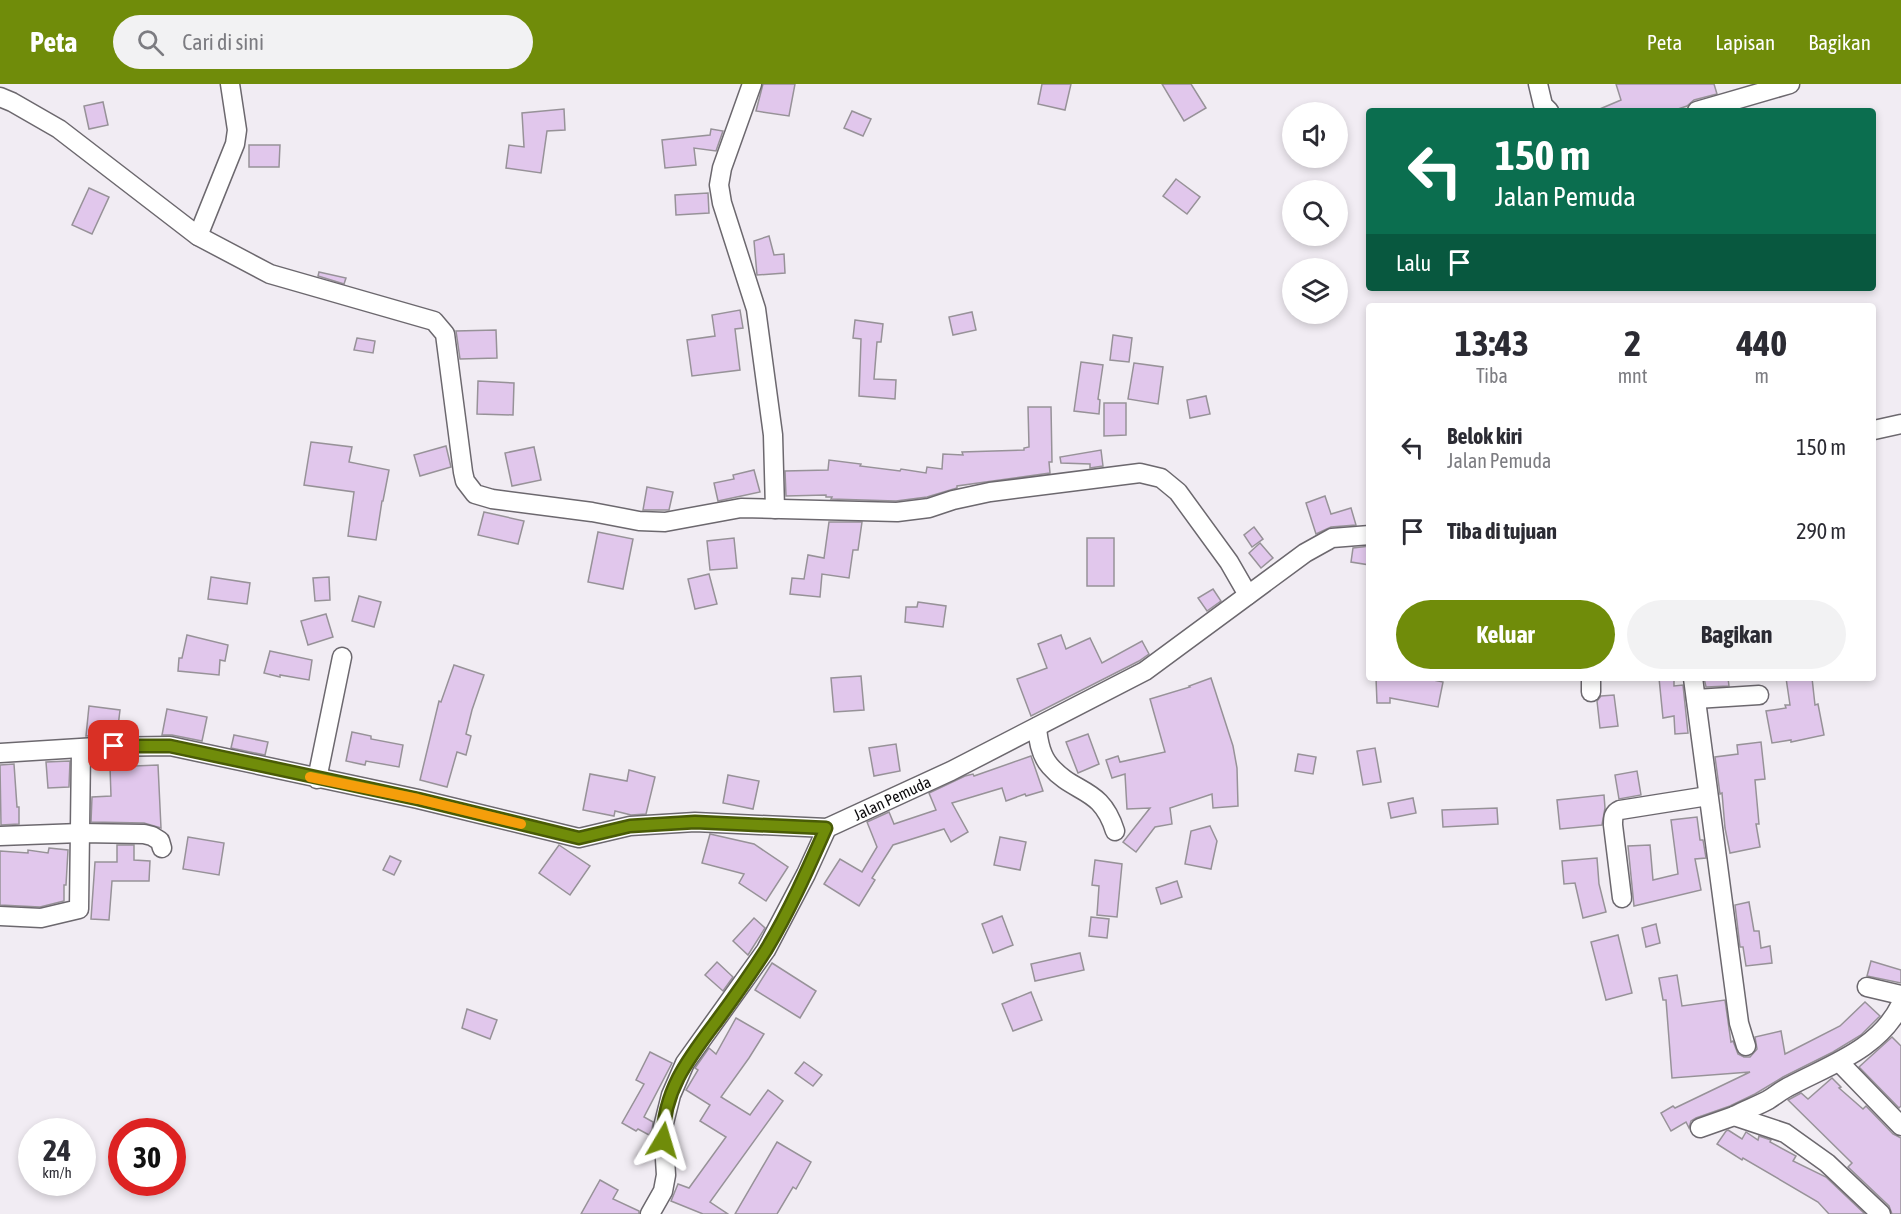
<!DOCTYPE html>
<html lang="id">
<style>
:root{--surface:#fff;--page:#f2f2f3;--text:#2b2b33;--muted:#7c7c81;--accent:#708c0a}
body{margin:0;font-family:"Asap Condensed",sans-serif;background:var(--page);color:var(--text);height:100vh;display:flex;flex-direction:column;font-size:22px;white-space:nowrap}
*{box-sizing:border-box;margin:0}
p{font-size:20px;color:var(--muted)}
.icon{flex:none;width:33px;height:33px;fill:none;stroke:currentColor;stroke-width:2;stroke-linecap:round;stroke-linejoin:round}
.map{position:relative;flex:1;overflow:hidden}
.side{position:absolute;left:1366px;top:219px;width:510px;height:378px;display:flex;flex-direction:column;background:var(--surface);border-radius:6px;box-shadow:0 3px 9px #0003}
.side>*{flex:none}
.banner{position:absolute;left:1366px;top:24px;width:510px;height:183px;border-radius:6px;box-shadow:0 3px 9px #0003;background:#0b6e4f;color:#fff;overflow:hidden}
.tools{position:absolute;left:1282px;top:18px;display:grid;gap:12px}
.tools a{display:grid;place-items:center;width:66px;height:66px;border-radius:50%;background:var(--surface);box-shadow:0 3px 9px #0003;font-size:30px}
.speed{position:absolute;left:18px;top:1034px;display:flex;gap:12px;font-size:30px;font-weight:700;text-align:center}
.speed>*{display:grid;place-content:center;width:78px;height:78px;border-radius:50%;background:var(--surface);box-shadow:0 3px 9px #0003;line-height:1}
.speed small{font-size:15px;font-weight:400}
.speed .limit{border:9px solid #d22;background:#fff;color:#111}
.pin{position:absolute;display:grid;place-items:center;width:51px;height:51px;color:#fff;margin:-26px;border-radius:12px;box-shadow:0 3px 9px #0006}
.me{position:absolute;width:66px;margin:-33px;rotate:7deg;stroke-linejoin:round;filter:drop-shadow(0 0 4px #0008)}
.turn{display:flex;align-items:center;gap:21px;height:126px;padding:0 30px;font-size:27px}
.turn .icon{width:78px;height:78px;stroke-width:2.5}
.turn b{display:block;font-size:42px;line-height:51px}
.then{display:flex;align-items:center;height:57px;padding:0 30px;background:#0003;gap:12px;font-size:22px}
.eta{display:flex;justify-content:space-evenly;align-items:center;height:102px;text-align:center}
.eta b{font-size:36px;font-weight:700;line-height:42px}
.primary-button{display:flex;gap:12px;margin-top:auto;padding:12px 30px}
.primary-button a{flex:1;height:69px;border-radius:36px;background:var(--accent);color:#fff;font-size:24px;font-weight:700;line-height:69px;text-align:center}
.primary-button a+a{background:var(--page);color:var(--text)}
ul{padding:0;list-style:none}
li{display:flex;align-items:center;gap:18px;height:84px;padding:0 30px}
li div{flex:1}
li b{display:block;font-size:22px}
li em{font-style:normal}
header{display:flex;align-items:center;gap:36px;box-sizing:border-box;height:84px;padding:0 30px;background:var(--accent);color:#fff}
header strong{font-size:28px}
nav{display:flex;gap:33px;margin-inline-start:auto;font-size:21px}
.search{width:420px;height:54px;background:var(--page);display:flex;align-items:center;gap:15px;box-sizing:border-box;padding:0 21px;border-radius:33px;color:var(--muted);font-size:22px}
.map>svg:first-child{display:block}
.building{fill:#e1c7ec;stroke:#979298;stroke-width:1.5}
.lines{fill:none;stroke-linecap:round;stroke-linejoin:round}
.minor-casing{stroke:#6c686e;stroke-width:21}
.minor{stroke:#fff;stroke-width:18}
.route-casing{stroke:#495b06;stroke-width:15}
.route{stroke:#708c0a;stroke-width:10}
.slow{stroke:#f59e0b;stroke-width:10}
.labels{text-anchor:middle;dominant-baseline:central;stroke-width:4.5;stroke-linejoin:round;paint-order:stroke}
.street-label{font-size:16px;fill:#0d0c0e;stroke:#fff}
</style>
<header>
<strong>Peta</strong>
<div class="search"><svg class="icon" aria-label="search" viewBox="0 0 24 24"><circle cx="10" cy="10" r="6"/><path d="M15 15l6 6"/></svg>Cari di sini</div>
<nav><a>Peta</a><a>Lapisan</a><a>Bagikan</a></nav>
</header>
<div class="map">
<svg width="1901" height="1130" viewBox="0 0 1901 1130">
<rect width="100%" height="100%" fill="#f1ecf3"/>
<g class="building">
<polygon points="763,0 795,0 789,32 756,27"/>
<polygon points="1042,0 1071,0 1065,26 1038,20"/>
<polygon points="1162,0 1191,0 1206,24 1184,37"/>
<polygon points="1616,0 1714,0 1717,10 1694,16 1687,22 1672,27 1595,27 1621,16"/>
<polygon points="103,18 108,41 89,45 84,22"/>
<polygon points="564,25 565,46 547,47 541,89 506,84 509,61 524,63 522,29"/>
<polygon points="852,27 871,35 863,52 844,44"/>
<polygon points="711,45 723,47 716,67 694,64 696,81 665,84 662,56 710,51"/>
<polygon points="249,61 280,61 279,83 249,83"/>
<polygon points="1176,95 1200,113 1187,130 1163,112"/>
<polygon points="89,104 109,113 92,150 72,141"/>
<polygon points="708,109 709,129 676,131 675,111"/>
<polygon points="769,152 774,171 784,170 785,189 757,191 754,157"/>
<polygon points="319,188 346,194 344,200 318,192"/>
<polygon points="740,226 743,244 735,245 740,286 692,292 687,256 715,252 712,231"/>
<polygon points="972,228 976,246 953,251 949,233"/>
<polygon points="855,236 883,240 881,258 877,258 874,295 896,296 895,315 859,312 861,255 853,254"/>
<polygon points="496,246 497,274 460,275 456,247"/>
<polygon points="1113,251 1132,254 1129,278 1110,276"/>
<polygon points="357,254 375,257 373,269 354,266"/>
<polygon points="1081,278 1103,281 1098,315 1100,316 1099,330 1074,327"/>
<polygon points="1134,279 1163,283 1158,320 1128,315"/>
<polygon points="478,297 514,299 513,331 477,330"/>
<polygon points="1206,312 1210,330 1190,334 1187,316"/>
<polygon points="1104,319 1126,319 1126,351 1104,352"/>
<polygon points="1028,323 1051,323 1052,378 1049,378 1050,389 957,402 957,404 927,413 896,417 831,415 832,413 826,413 826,411 786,412 785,387 828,386 829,376 861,380 860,382 900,387 901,385 926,389 927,383 942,385 943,370 963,371 962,368 1024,366 1024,364 1029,363"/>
<polygon points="311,358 352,363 349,378 389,386 383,417 382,417 376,456 348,452 354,408 304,401"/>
<polygon points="446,362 451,383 420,392 414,371"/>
<polygon points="534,363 541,396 512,402 505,369"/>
<polygon points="1101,366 1103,382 1090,384 1090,380 1061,379 1060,373"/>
<polygon points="754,386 760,408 718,417 714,399 734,395 733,391"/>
<polygon points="647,403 673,408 669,426 643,426"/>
<polygon points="1325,412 1331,430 1351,424 1356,441 1331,443 1316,450 1306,419"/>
<polygon points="484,428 524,437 518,460 478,451"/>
<polygon points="829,438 862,438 858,466 853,466 849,494 822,490 820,513 790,510 792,494 804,495 808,471 824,474"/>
<polygon points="1254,443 1263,455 1252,463 1244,451"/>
<polygon points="598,448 633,455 623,505 588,498"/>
<polygon points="734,454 737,484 710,486 707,457"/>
<rect x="1087" y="454" width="27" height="48"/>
<polygon points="1260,459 1273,474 1261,484 1249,469"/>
<polygon points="1370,462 1370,481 1351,478 1353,464"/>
<polygon points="709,490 717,520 695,525 688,495"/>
<polygon points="211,493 250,499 247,520 208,515"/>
<polygon points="329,493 330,516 315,517 313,494"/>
<polygon points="1213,505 1221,517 1207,527 1198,514"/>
<polygon points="359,512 381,518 374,543 352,537"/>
<polygon points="918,518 946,522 943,543 905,538 906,523 917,523"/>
<polygon points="326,530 333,553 308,561 301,537"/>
<polygon points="187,551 228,561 225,577 220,576 219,591 178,587 179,574 182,574"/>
<polygon points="1061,551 1066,565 1090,554 1102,579 1142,557 1149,570 1139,577 1031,632 1017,595 1047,584 1038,560"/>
<polygon points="270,567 312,576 309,596 280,591 280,593 264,589"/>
<polygon points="454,581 484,591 472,626 466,650 471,652 466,671 457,668 447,703 420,696 439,617 441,618"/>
<polygon points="861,592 864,626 834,628 831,594"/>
<polygon points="1211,594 1233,662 1237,684 1238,722 1213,724 1212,710 1170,724 1172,740 1155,743 1136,768 1123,758 1150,724 1127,725 1125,690 1112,694 1106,676 1118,672 1120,678 1165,668 1150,615 1190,603 1189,602"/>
<polygon points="1376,594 1424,594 1443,598 1438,623 1390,614 1390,619 1377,619"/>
<polygon points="1659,594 1674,594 1674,602 1683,601 1688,649 1675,650 1674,632 1663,634"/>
<polygon points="1704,594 1728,594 1729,602 1706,603"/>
<polygon points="1786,594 1812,594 1815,621 1818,620 1824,651 1791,658 1791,656 1772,659 1766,627 1786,624 1785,621 1790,621"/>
<polygon points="1614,611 1618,642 1600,644 1597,617 1601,612"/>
<polygon points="89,622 120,626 117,651 86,652"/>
<polygon points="167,625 207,633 202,657 172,651 162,651"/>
<polygon points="352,648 371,652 371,655 403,661 399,683 366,677 365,681 346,677"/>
<polygon points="1088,650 1099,680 1078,689 1066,658"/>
<polygon points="234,651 268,658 265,671 231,664"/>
<polygon points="1761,658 1765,695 1755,696 1759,740 1756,740 1760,763 1730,769 1725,744 1722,709 1720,710 1715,673 1738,670 1737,661"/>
<polygon points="896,660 900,687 874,692 869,664"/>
<polygon points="1375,664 1381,698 1363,701 1357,667"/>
<polygon points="1298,670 1316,673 1313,690 1295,687"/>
<polygon points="1031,672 1043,707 1026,712 1025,710 1006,717 1002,704 952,719 968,748 951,758 944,745 893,761 872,794 875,796 859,822 824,800 840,775 862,788 877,763 867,738 889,728 894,740 936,726 929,709 965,692 973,690 974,692"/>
<polygon points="70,677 69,703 48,704 46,678"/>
<polygon points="14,680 17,723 19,723 19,740 1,741 0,681"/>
<polygon points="158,681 161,744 144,739 91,738 92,713 111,712 110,683"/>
<polygon points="629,686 655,693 646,730 631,731 615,727 614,732 583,726 590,690 627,697"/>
<polygon points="1637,687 1641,711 1619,715 1615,691"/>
<polygon points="728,691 759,697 753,725 723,719"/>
<polygon points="1604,711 1605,724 1602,741 1560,745 1557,716"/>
<polygon points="1413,714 1416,729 1391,734 1388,719"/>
<polygon points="1497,724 1498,740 1443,743 1442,726"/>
<polygon points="1697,733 1700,756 1703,756 1706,774 1695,775 1701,806 1634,822 1628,762 1650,761 1653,796 1678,790 1671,736"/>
<polygon points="1210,742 1217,757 1211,785 1185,780 1191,747"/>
<polygon points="710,750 754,760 788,783 766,817 739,799 744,790 702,779"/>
<polygon points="188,753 224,759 219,791 183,785"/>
<polygon points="1000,753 1026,758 1020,786 994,781"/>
<polygon points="117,761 134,761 134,776 150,777 149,797 112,797 109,836 91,835 95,778 117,778"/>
<polygon points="559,761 590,782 570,811 539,789"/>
<polygon points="49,764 68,766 66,801 64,801 64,817 40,823 0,821 0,767 28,769 28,766 48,769"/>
<polygon points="390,772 401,777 394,791 383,786"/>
<polygon points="1597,774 1599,800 1606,828 1583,834 1575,799 1564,800 1562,777"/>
<polygon points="1095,776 1122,780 1117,833 1097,831 1099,802 1092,801"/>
<polygon points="1177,797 1182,813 1161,820 1156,804"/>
<polygon points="1749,818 1754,847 1759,847 1761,864 1770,862 1772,879 1746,882 1743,863 1740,863 1735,821"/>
<polygon points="1002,832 1013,861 993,869 982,840"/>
<polygon points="1091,833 1109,835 1107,854 1089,852"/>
<polygon points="754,834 765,844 748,871 733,857"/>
<polygon points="1656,840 1660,859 1646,863 1642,844"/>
<polygon points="1618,851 1632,909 1606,916 1591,858"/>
<polygon points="1080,869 1084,886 1035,897 1031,880"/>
<polygon points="1871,877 1901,886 1901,899 1867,892"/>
<polygon points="717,878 733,893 723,907 705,891"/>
<polygon points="772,879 816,907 800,934 755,906"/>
<polygon points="1677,891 1682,922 1725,916 1731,958 1733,957 1738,970 1744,973 1750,973 1757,965 1755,953 1781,947 1785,970 1840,942 1865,918 1880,932 1861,951 1833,968 1783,993 1755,1010 1730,1022 1696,1034 1691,1037 1689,1044 1686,1038 1671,1047 1661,1029 1673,1022 1675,1024 1750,988 1672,994 1666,916 1663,916 1659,894"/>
<polygon points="1031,908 1042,936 1013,947 1002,920"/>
<polygon points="467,925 497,936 490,955 462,944"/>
<polygon points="736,934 764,950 749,974 721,1013 750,1031 768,1006 783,1017 710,1118 728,1130 703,1130 671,1117 678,1100 689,1104 726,1053 700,1037 710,1021 686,1006 698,986 695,984 709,964 716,970"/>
<polygon points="1892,953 1901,962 1901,1022 1899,1024 1859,983"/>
<polygon points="650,968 672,979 644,1033 653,1038 652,1046 649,1051 638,1045 636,1047 622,1039 644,1000 636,996"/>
<polygon points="804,978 822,991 813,1002 795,989"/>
<polygon points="1832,994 1841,1003 1839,1004 1863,1025 1866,1022 1893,1050 1901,1054 1901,1130 1892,1130 1889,1122 1848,1083 1852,1079 1788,1016 1801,1009 1808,1015"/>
<polygon points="1728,1046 1742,1055 1746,1048 1758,1056 1759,1052 1771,1056 1770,1058 1796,1072 1793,1077 1826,1093 1865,1130 1829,1130 1818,1118 1743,1074 1742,1076 1717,1060 1726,1047"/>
<polygon points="777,1058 811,1078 796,1105 793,1103 777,1130 735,1130"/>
<polygon points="600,1096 618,1106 613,1115 639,1127 639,1130 581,1130"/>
</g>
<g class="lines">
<g class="minor-casing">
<g id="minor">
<polyline points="752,0 722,84 719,101 722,119 756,225 773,351 775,425"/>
<polyline points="1538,0 1543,21 1549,27"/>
<polyline points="0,13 12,18 59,45 198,152 270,190 434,237 445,250 463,388 465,397 475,410 492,415 592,428 639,437 665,438 741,424 897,428 929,424 953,416 990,408 1140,389 1161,394 1178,408 1229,478 1248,511"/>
<polyline points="1697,27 1790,0"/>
<polyline points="198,152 235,60 237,46 230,0"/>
<polyline points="1874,346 1901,340"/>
<polyline points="1693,594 1739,939 1746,962"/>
<polyline points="1591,608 1591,594"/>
<polyline points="1696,615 1759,611"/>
<path d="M 1037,643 C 1038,656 1041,672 1050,682 C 1075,711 1101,702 1115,747"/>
<polyline points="0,669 96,663 170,662 418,715 579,754 630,742 695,738 827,744 951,687 1145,587 1305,469 1332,454 1370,451"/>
<polyline points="317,695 342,573"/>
<polyline points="0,752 80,749 144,750 152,752 160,757 162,764"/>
<path d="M 1622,814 L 1613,741 C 1613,734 1613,729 1620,726 L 1708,712"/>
<polyline points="0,832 41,834 79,825 81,665"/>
<polyline points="1867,903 1901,911"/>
<polyline points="1840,979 1901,1042"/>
<path d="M 1734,1032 C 1745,1026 1757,1022 1768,1016 C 1776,1011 1783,1005 1792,1001 C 1832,980 1880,964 1901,920"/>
<polyline points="1700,1044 1734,1032 1785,1049 1827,1079 1881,1130"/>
<polyline points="650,1130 663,1107 666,1091 663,1043 671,1011 685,979 766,866 806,790 827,744"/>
</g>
</g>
<use href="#minor" class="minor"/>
</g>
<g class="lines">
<g class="route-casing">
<path id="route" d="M 114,662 L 170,662 L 418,715 L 579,754 L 630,742 L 695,738 L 826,744 C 808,785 789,828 766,866 C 750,891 733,915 716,938 C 688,975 663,1007 663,1056"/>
</g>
<use href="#route" class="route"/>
<polyline class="slow" points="310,693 418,715 521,740"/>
</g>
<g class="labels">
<g class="street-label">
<text transform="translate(892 714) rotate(-25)">Jalan Pemuda</text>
</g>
</g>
</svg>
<div class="tools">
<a><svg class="icon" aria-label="sound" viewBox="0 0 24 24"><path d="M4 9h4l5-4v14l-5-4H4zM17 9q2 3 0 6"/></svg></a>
<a><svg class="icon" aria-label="search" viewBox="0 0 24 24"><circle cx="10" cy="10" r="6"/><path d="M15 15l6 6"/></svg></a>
<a><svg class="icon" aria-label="layers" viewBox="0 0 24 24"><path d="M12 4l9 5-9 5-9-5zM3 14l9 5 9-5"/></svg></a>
</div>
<div class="speed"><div>24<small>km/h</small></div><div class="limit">30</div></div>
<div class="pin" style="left:114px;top:662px;background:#d93025"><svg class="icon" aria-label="arrive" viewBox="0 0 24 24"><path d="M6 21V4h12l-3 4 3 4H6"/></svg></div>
<svg class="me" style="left:663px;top:1056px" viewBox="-20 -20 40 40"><path d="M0-17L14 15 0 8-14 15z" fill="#708c0a" stroke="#fff" stroke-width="4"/></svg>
<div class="banner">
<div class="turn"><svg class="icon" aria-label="left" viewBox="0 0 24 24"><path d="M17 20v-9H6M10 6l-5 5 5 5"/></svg><div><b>150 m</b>Jalan Pemuda</div></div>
<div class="then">Lalu<svg class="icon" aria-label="arrive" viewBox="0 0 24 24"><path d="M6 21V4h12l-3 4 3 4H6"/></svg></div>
</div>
<section class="side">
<div class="eta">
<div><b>13:43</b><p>Tiba</p></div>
<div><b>2</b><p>mnt</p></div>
<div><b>440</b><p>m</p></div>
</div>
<ul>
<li><svg class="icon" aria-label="left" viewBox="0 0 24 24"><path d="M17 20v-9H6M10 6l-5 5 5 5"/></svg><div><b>Belok kiri</b><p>Jalan Pemuda</p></div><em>150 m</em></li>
<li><svg class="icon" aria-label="arrive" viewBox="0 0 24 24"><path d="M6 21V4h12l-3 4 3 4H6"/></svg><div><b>Tiba di tujuan</b></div><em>290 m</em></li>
</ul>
<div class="primary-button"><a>Keluar</a><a>Bagikan</a></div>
</section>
</div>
